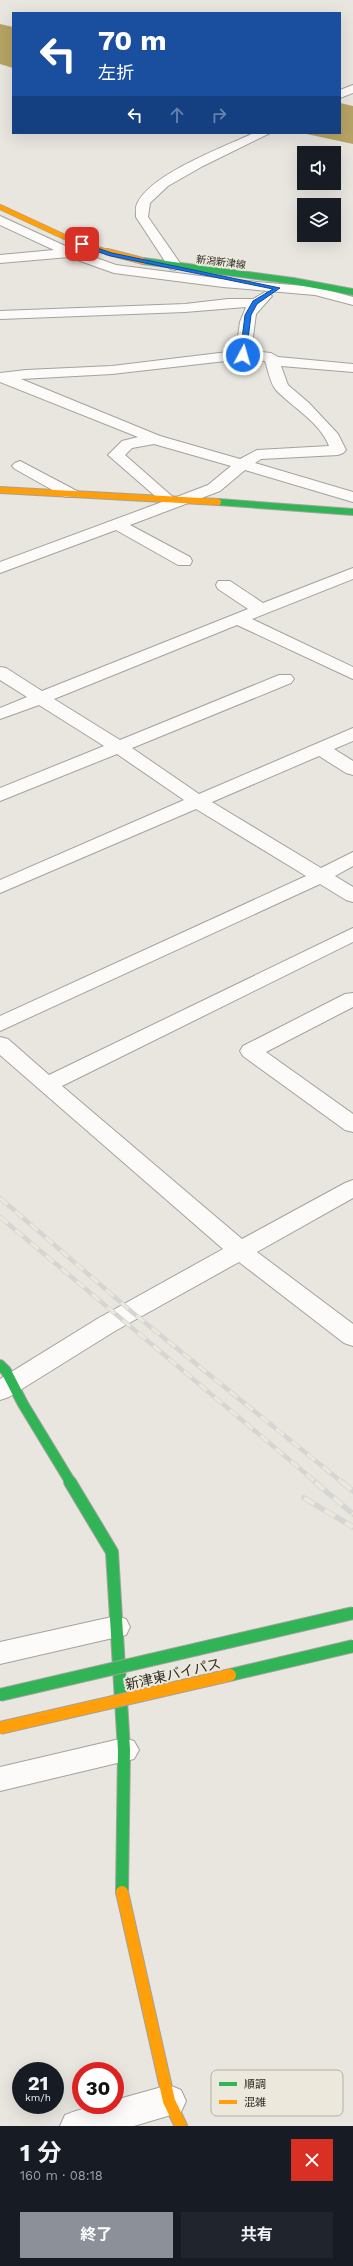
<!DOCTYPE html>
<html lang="ja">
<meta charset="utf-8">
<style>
:root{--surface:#171b24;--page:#20242c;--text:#f1f3f6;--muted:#9ea1a6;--accent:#8c9099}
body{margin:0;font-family:"Work Sans","Noto Sans JP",sans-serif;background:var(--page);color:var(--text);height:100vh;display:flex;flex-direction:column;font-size:15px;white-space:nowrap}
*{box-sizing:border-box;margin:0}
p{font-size:13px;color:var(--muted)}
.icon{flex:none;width:22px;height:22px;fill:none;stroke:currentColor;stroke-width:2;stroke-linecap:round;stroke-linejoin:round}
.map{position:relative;height:2126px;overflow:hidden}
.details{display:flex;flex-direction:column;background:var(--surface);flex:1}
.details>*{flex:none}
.top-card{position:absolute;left:12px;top:12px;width:329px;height:122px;border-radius:0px;box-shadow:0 4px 16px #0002;background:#1a4fa0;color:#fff;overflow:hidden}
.buttons{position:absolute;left:297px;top:146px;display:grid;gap:8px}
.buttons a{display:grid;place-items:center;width:44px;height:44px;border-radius:0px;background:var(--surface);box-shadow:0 4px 16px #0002;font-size:20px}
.speed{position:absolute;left:12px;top:2062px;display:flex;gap:8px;font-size:20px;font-weight:700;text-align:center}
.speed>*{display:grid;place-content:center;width:52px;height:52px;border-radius:50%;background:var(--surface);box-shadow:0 4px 16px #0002;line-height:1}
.speed small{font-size:10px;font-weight:400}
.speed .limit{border:6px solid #d22;background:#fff;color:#111}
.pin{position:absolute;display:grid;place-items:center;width:34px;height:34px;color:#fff;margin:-17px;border-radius:8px;box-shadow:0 2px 6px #0006}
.me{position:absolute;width:44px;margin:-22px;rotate:6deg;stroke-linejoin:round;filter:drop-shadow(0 0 3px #0008)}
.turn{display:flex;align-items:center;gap:14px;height:84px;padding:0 20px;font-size:18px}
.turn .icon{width:52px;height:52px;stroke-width:2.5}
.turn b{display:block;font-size:28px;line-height:34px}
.lanes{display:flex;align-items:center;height:38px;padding:0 20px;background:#0003;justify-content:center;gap:20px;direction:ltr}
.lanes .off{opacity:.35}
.round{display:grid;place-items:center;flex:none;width:42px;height:42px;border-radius:0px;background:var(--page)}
.headline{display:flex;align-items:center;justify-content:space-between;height:68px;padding:0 20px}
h1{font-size:24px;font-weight:700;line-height:30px}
.cta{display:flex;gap:8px;margin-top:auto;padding:8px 20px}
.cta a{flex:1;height:46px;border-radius:0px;background:var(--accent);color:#fff;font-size:16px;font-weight:700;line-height:46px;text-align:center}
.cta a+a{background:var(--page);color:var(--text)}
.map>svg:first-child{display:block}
.water{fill:#b6a465}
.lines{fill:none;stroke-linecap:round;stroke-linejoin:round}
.street-casing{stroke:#a4a29d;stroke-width:2}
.fast-far2-casing{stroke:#a4a29d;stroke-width:8}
.fast-far1-casing{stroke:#a4a29d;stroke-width:12}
.fast-casing{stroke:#a4a29d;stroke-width:14}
.slow-far2-casing{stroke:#a4a29d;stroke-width:6}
.slow-far1-casing{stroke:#a4a29d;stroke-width:8}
.slow-casing{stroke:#a4a29d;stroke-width:14}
.street{fill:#fcfbfa;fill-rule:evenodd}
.fast-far2{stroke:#30b455;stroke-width:6}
.fast-far1{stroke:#30b455;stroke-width:10}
.fast{stroke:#30b455;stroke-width:12}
.slow-far2{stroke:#ff9f0a;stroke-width:5}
.slow-far1{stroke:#ff9f0a;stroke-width:6}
.slow{stroke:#ff9f0a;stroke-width:12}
.rail-far1-casing{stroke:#d5d5d3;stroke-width:4.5}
.rail-casing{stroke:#d5d5d3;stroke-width:5.5}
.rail-far1{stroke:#ece8db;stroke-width:3;stroke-dasharray:10;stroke-linecap:butt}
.rail{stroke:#ece8db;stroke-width:4;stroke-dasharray:12;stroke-linecap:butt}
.fast-bridge-casing{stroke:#a4a29d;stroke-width:14;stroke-linecap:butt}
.slow-bridge-casing{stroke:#a4a29d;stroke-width:14;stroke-linecap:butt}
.fast-bridge{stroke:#30b455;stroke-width:12}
.slow-bridge{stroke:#ff9f0a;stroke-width:12}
.route{fill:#1a73e8;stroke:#114b97}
.labels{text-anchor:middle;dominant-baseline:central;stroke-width:4;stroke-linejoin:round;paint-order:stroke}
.far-street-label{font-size:10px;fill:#2c2b26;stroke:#ece8db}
.near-street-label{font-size:14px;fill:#2c2b26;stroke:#ece8db}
.key{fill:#ece8db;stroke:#b2afa5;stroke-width:1}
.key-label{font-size:11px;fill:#2c2b26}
</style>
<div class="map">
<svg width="353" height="2126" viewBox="0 0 353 2126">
<rect width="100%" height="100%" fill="#e8e6df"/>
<g class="water">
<polygon points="0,24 13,27 13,68 0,64"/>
<polygon points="340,103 353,106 353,144 302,133 340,133"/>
</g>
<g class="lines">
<g class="street-casing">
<g id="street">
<polygon points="353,85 353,93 340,98 340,90"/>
<path d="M 254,133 L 270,133 L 203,166 L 168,186 L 150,203 L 148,217 L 182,266 L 175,270 L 170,269 L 136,217 C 136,212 135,206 138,202 C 153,173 224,147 254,133 Z"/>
<polygon points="0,216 74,250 116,265 223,279 316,287 353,297 353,305 315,295 223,287 114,273 69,257 0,263 0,255 54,250 0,225"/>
<path d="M 265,292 L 272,296 L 256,314 L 251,351 L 271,353 L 278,357 L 353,364 L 353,372 L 281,366 L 288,385 L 309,403 L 338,434 L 346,450 L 343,453 L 338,455 L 261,459 L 255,463 L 353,492 L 353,502 L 245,470 L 220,491 L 130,525 L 190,557 L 192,561 L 190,565 L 178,565 L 116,530 L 0,573 L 0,562 L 162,502 L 108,455 L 122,441 L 138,437 L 0,382 L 0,373 L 26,370 L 112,366 L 236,351 L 240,322 L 246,307 L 185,312 L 0,319 L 0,311 L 185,304 L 228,299 L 253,299 ZM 243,359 L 265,361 C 268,369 270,383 276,390 C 293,408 320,422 329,446 L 257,450 L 240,459 L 160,436 L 21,379 L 112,374 ZM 154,444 L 231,466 L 208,485 L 174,498 L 125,455 L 132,448 Z"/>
<polygon points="20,461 77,491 79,494 77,497 65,497 15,469 12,466 15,463"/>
<polygon points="353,568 353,579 252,619 353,667 353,679 237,625 54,699 120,740 279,675 291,675 294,679 291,683 132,748 199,794 353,728 353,741 334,749 353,761 353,775 346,773 319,756 212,802 321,868 353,852 353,866 335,876 353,887 353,902 346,900 320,884 0,1031 0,1016 306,876 196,809 0,893 0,880 184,800 117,754 0,801 0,788 104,746 39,705 0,719 0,708 27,697 0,680 0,667 6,668 42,691 248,609 218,589 216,585 218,581 230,581 263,603"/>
<polygon points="353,928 353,942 62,1086 242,1239 345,1183 353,1180 353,1198 257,1252 353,1324 353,1346 344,1343 239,1262 115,1331 9,1397 0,1400 0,1379 97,1319 223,1249 0,1055 0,1037 8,1039 49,1075"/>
<polygon points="353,993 353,1007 266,1052 353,1114 353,1132 345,1130 243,1056 240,1051 243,1046 345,994"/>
<polygon points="116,1616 126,1619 130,1627 126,1635 0,1664 0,1642"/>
<polygon points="124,1738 134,1741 139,1750 134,1759 0,1791 0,1767"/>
<path d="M 169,2085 L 181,2090 L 186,2101 L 181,2112 L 134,2126 L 60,2126 L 65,2115 C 82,2108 97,2105 115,2105 L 115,2100 Z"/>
</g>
</g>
<g class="fast-far2-casing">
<g id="fast-far2">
<polyline points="143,261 293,281 353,292"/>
<polyline points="218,502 353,512"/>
</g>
</g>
<g class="fast-far1-casing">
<polyline id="fast-far1" points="0,1365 6,1371 23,1404 71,1483"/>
</g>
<g class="fast-casing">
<polyline id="fast" points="70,1482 112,1552 124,1750 122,1892"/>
</g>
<g class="slow-far2-casing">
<polyline id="slow-far2" points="0,207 82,245 112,253"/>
</g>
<g class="slow-far1-casing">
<g id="slow-far1">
<polyline points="108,252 143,261"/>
<polyline points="0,490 218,502"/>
</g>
</g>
<g class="slow-casing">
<polyline id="slow" points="122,1892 169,2101 181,2126"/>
</g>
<use href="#street" class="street"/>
<use href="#fast-far2" class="fast-far2"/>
<use href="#fast-far1" class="fast-far1"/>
<use href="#fast" class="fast"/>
<use href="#slow-far2" class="slow-far2"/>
<use href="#slow-far1" class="slow-far1"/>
<use href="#slow" class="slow"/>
<g class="rail-far1-casing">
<g id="rail-far1">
<polyline points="0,1198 132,1312 343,1483"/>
<polyline points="0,1217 317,1483"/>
</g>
</g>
<g class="rail-casing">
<g id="rail">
<polyline points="315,1482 353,1514"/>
<polyline points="342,1482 353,1491"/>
<polyline points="304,1498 353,1527"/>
</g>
</g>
<use href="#rail-far1" class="rail-far1"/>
<use href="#rail" class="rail"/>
<g class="fast-bridge-casing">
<g id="fast-bridge">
<polyline points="230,1675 353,1646"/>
<polyline points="0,1695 353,1613"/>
</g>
</g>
<g class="slow-bridge-casing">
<polyline id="slow-bridge" points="0,1728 230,1675"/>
</g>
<use href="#fast-bridge" class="fast-bridge"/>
<use href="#slow-bridge" class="slow-bridge"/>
</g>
<polygon class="route" points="82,243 112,253 280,288 257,304 251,315 246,355 243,357 240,355 245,315 253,301 273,289 111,256 80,246"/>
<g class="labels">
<g class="far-street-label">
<text transform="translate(221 262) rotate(7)">新潟新津線</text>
</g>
<g class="near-street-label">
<text transform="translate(173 1674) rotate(-13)">新津東バイパス</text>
</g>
</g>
<rect x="211" y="2070" width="132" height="46" rx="6" class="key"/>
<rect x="219" y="2082" width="18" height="4" fill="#30b455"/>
<rect x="219" y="2100" width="18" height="4" fill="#ff9f0a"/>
<g class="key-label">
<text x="244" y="2088">順調</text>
<text x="244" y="2106">混雑</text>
</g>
</svg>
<div class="buttons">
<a><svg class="icon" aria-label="sound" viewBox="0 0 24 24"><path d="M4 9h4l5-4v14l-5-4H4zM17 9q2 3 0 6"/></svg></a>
<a><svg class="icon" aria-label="layers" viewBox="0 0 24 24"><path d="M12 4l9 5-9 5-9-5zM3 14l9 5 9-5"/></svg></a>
</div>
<div class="speed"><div>21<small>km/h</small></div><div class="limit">30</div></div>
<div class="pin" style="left:82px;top:244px;background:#d93025"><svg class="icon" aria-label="arrive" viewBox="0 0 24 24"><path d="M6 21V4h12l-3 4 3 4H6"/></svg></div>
<svg class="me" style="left:243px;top:355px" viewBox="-20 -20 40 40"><circle r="17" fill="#1a73e8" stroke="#fff" stroke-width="3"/><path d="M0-11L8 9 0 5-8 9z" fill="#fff"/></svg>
<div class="top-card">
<div class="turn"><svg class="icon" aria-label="left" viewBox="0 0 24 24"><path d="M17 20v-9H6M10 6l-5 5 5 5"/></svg><div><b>70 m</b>左折</div></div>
<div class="lanes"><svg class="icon" aria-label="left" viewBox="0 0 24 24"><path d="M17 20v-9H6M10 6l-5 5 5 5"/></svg><svg class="icon off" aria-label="ahead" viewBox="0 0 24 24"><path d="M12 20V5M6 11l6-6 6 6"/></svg><svg class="icon off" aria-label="right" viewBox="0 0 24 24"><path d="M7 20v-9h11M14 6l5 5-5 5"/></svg></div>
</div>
</div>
<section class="details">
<div class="headline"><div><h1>1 分</h1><p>160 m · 08:18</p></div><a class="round" style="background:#d93025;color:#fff"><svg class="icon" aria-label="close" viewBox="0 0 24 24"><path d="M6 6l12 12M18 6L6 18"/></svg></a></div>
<div class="cta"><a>終了</a><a>共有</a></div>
</section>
